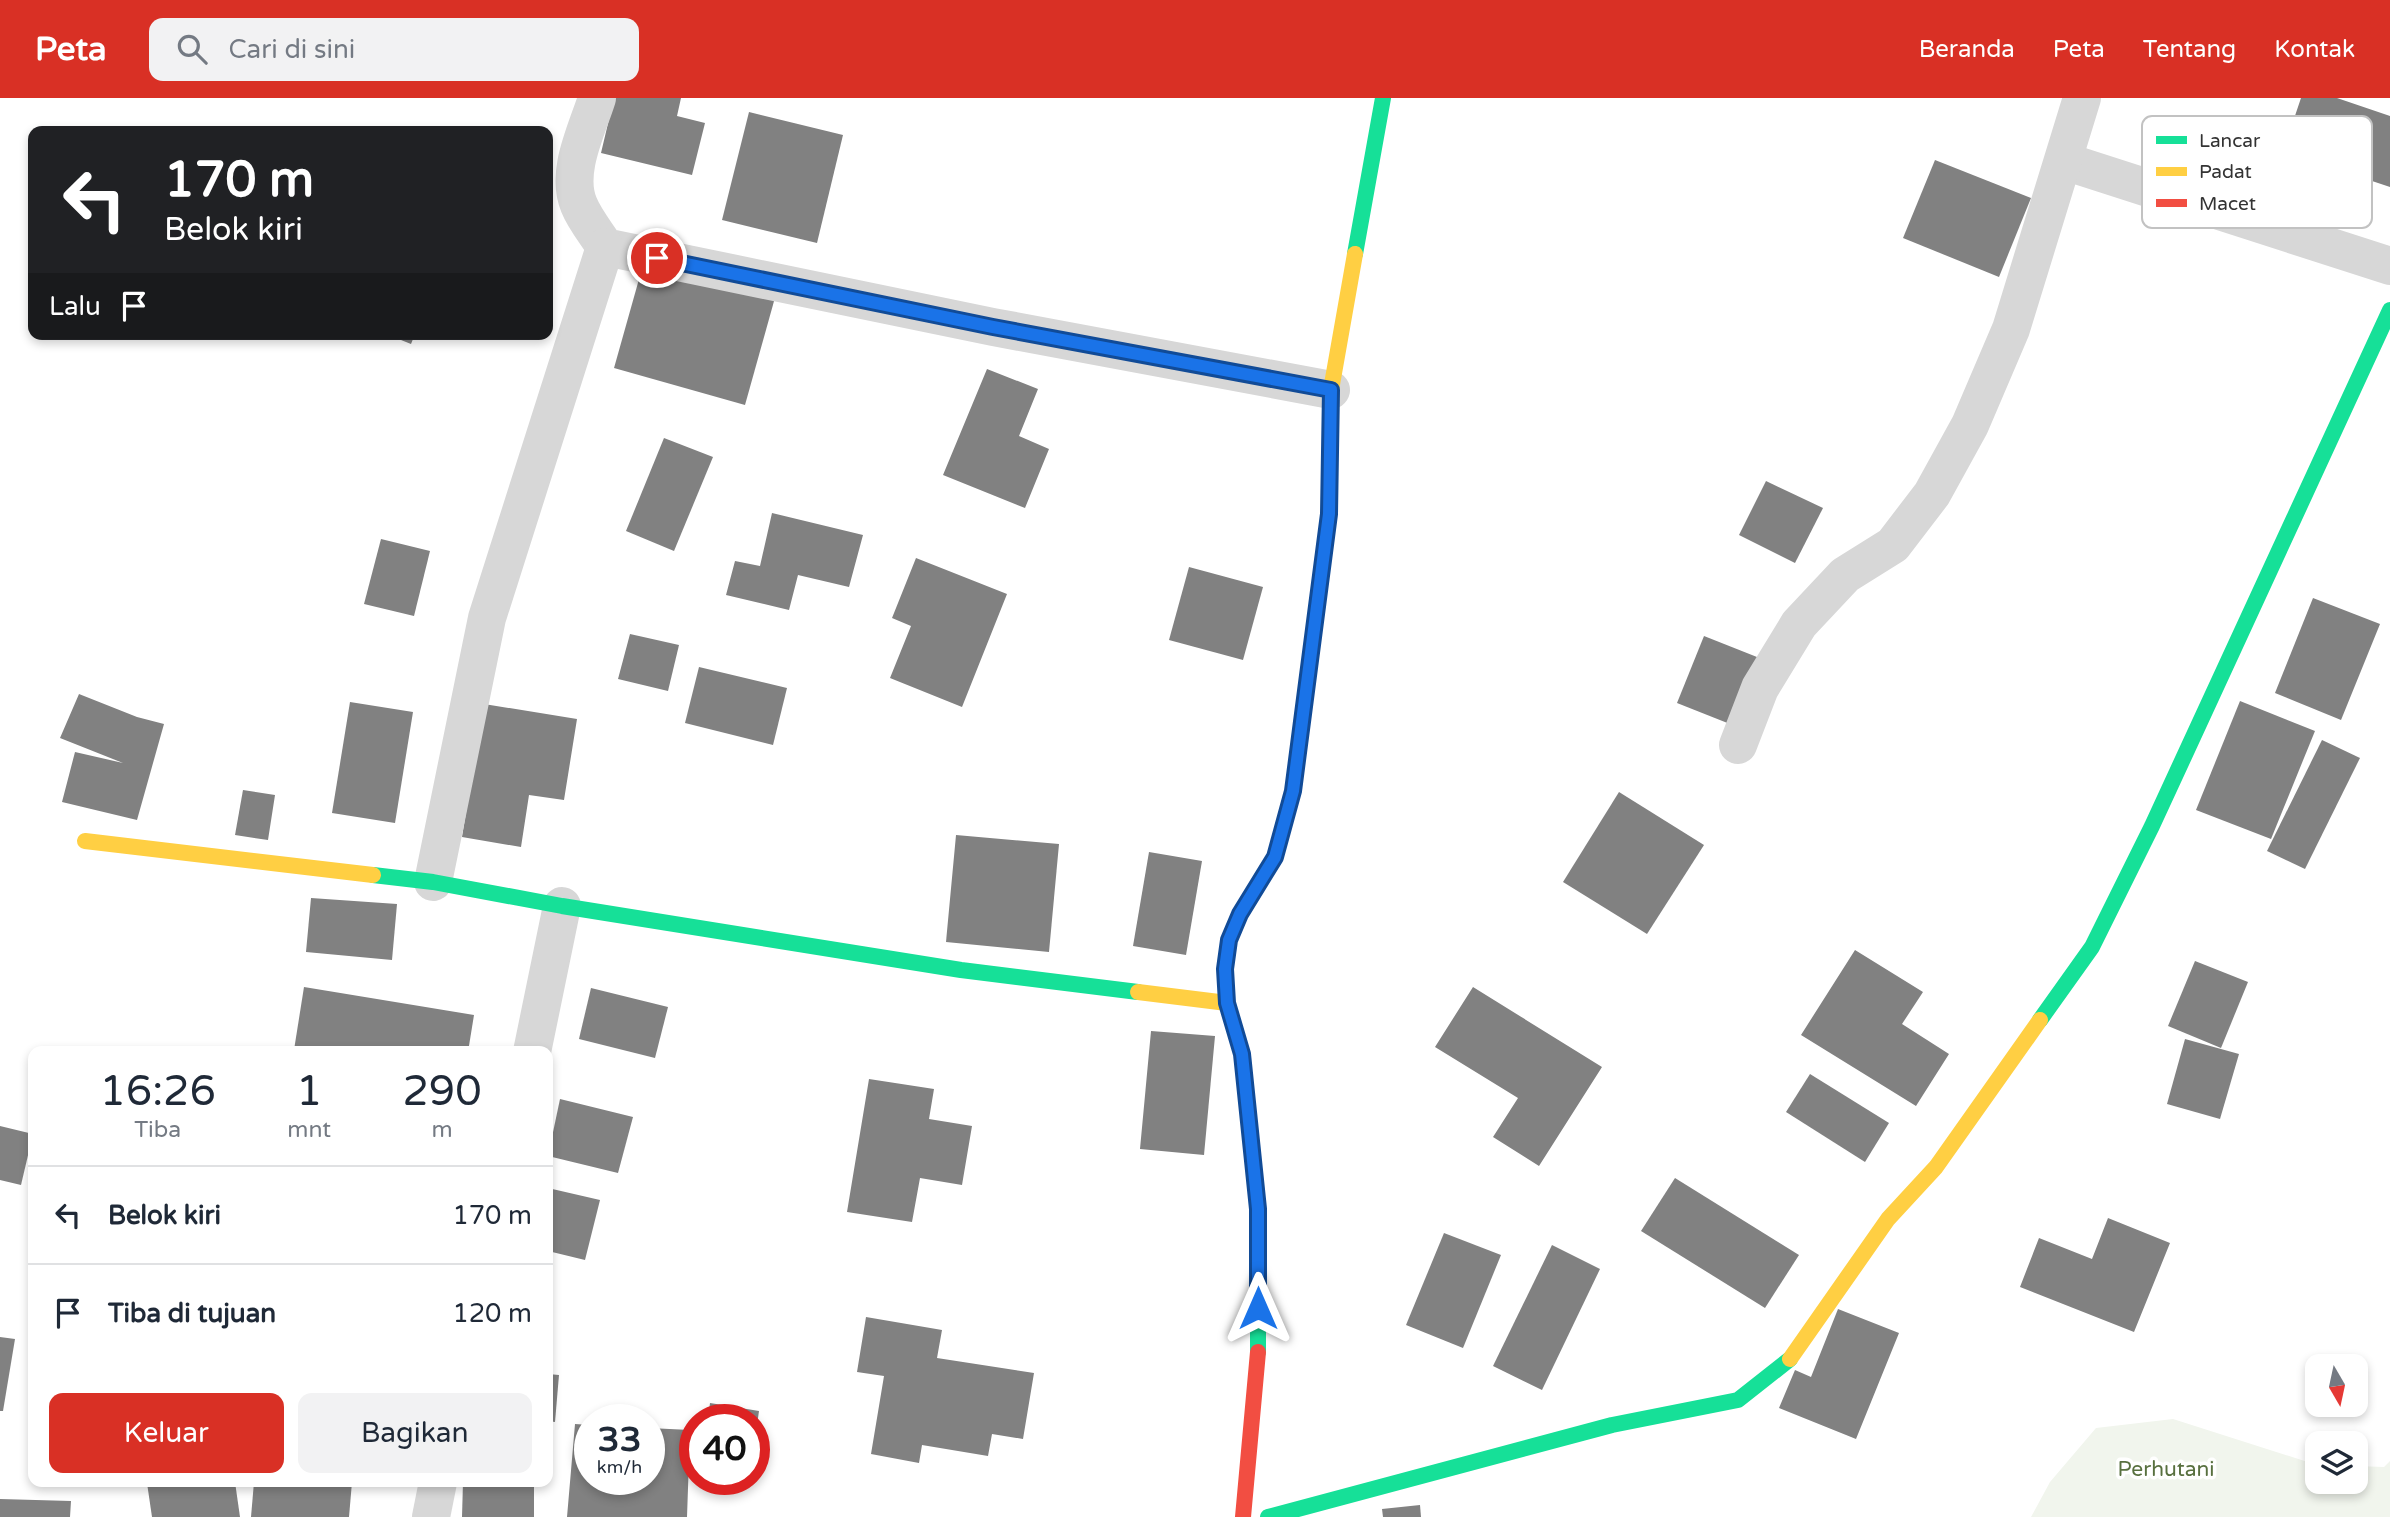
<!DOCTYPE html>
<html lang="id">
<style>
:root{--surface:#fff;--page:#f2f2f3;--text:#1f2937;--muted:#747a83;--line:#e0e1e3;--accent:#d93025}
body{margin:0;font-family:"Varela Round",sans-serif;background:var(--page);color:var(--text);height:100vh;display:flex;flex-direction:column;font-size:26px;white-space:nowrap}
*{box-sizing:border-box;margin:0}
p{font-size:23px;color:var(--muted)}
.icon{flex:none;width:38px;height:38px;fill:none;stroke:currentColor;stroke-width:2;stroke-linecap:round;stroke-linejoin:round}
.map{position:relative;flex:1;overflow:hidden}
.drawer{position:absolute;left:28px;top:948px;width:525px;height:441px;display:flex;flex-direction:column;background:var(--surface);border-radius:14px;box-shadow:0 4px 10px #0003}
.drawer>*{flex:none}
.top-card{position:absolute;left:28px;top:28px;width:525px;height:214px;border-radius:14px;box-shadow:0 4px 10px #0003;background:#202124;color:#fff;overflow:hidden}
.needle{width:46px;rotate:171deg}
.tools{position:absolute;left:2305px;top:1256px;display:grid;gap:14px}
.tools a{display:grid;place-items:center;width:63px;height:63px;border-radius:14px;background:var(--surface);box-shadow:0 4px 10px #0003;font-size:35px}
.speed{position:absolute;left:574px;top:1306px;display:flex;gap:14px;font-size:35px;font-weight:700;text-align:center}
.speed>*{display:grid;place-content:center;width:91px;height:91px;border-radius:50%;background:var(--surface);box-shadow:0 4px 10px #0003;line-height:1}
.speed small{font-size:18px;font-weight:400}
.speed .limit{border:10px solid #d22;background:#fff;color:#111}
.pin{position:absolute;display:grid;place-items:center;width:60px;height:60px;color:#fff;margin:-30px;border:4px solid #fff;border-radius:50%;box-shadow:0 2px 7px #0007}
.me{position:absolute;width:77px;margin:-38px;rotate:0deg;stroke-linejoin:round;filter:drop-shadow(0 0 5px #0008)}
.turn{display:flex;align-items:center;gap:24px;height:147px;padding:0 21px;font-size:32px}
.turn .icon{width:91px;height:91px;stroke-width:2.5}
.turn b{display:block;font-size:49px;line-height:60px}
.then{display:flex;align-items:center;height:66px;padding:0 21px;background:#0003;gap:14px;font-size:26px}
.eta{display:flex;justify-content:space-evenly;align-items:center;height:119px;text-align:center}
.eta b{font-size:42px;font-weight:600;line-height:49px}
.button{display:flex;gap:14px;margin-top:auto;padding:14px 21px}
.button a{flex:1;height:80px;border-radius:14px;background:var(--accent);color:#fff;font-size:28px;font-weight:600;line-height:80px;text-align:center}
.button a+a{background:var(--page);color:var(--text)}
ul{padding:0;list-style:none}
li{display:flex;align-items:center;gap:21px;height:98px;padding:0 21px;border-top:2px solid var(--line)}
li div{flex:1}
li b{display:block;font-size:26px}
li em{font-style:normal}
header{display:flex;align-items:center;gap:42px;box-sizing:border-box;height:98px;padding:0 35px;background:var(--accent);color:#fff}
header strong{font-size:33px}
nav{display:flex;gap:38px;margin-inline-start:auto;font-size:24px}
.search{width:490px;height:63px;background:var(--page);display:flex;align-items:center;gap:18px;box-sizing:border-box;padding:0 24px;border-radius:14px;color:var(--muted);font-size:26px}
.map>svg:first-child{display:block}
.green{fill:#f1f5ed}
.building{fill:#818181}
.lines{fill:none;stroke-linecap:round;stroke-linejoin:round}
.street{stroke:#d7d7d7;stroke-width:38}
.fast{stroke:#16e098;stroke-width:16}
.slow{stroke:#ffcf43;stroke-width:16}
.jam{stroke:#f24e42;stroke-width:16}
.route-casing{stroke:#114b97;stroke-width:18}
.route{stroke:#1a73e8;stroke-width:12}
.labels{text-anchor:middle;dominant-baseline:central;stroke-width:7;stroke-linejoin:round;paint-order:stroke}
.park-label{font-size:21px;fill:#58703f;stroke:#fff}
.key{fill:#fff;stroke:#c2c2c2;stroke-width:2}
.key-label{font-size:19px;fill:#333}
</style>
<header>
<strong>Peta</strong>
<div class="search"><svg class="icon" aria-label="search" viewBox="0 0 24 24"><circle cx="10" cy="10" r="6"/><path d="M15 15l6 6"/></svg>Cari di sini</div>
<nav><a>Beranda</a><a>Peta</a><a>Tentang</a><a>Kontak</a></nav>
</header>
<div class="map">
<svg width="2390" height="1419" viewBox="0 0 2390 1419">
<rect width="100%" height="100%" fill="#fff"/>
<polygon class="green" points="2173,1321 2317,1367 2317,1384 2356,1384 2356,1368 2384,1369 2390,1363 2390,1419 2031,1419 2050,1384 2096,1330"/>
<g class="building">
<polygon points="614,0 681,0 677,18 705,25 692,77 601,55"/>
<polygon points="2301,0 2337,0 2390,18 2390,89 2330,69 2318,105 2271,89"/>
<polygon points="749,14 843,37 817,145 722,122"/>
<polygon points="1935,62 2031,100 1999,179 1903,140"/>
<polygon points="643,167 776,196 745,307 614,270"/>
<polygon points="386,236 415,236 411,246"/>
<polygon points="987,271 1038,291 1019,338 1049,351 1025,410 943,377"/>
<polygon points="664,340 713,359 674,453 626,433"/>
<polygon points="1766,383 1823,410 1795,465 1739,437"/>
<polygon points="772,415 863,437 849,489 798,477 789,512 726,497 735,463 760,468"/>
<polygon points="381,441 430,453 414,518 364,506"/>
<polygon points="916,460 1007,496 962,609 890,580 911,528 892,520"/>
<polygon points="1189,469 1263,489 1243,562 1169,542"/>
<polygon points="2313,500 2380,526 2341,622 2275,595"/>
<polygon points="630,536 679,547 668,593 618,581"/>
<polygon points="1704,538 1762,561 1735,628 1677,605"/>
<polygon points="699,569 787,590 773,647 685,625"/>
<polygon points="79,596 137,619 164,626 137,722 62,704 75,654 123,665 60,640"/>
<polygon points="2240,603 2315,633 2271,741 2196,712"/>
<polygon points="350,604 413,614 395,725 332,715"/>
<polygon points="484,606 577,621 564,702 529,697 521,749 462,739"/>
<polygon points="2322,642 2360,660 2305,771 2267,753"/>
<polygon points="243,692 275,697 268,742 235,737"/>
<polygon points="1619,694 1704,747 1647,836 1563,784"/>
<polygon points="956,737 1059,746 1049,854 946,844"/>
<polygon points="1149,754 1202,763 1186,857 1133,848"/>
<polygon points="311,800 397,806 392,862 306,854"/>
<polygon points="1855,852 1923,894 1902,926 1949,956 1916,1008 1801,937"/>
<polygon points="2195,863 2248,884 2221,950 2168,928"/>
<polygon points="304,889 474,917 468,954 294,952"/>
<polygon points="1473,889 1602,969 1539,1068 1493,1039 1518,1000 1435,949"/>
<polygon points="591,890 668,909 655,960 579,941"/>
<polygon points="1151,933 1215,938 1204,1057 1140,1051"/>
<polygon points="2185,941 2239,956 2220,1021 2167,1006"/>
<polygon points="1810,976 1889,1025 1865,1064 1786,1014"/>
<polygon points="869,981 934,991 929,1021 972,1028 962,1087 920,1080 912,1124 847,1114"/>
<polygon points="560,1001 633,1019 618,1075 548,1058"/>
<polygon points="0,1028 33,1036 21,1087 0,1082"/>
<polygon points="1675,1080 1799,1157 1765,1210 1641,1133"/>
<polygon points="548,1090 600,1102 585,1162 548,1153"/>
<polygon points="2108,1120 2170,1145 2134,1234 2020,1189 2039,1140 2092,1161"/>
<polygon points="1444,1135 1501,1157 1463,1250 1406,1227"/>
<polygon points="1552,1147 1600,1171 1542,1292 1493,1268"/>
<polygon points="1838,1211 1899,1235 1856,1341 1779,1310 1795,1272 1811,1279"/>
<polygon points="866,1219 942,1232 937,1260 1034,1275 1023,1341 992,1336 988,1358 922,1347 919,1365 871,1356 884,1278 857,1274"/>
<polygon points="0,1239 15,1241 3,1313 0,1313"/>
<polygon points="548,1276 559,1277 555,1324 548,1323"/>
<polygon points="710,1305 759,1313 756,1334 754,1321 708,1321"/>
<polygon points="575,1326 590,1327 590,1381 649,1381 649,1330 690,1332 687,1419 567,1419"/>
<polygon points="235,1384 240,1419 152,1419 147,1385"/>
<polygon points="254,1384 352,1384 349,1419 251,1419"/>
<polygon points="463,1384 534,1384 534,1419 462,1419"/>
<polygon points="0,1401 71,1403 70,1419 0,1419"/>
<polygon points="1420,1407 1421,1419 1383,1419 1382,1411"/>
</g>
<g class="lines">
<g class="street">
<path d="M 597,0 C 587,32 565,74 579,107 C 585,122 597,136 605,149 L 993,229 L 1331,292"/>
<polyline points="2064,63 2390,168"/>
<polyline points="1738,647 1760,590 1799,526 1845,477 1893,447 1932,396 1970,327 2011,231 2082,0"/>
<polyline points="433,784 487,520 605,149"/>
<polyline points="532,954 562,808"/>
<polyline points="431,1419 438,1384"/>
</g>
<g class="fast">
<polyline points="1355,156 1383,0"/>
<polyline points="373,777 433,784 562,808 961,872 1138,894"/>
<polyline points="2040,922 2092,849 2152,728 2390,212"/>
<polyline points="1258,1254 1258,1111 1242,956 1227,905 1225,871 1229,842 1240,816 1275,759 1293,693 1301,629"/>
<polyline points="1268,1419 1612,1327 1738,1302 1790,1261"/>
</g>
<g class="slow">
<polyline points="1301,629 1329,416 1331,292 1355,156"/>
<polyline points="85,743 373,777"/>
<polyline points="1138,894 1227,905"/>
<polyline points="1790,1261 1888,1121 1936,1069 2040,922"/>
</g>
<polyline class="jam" points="1243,1419 1258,1254"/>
</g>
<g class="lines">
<g class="route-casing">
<polyline id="route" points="657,160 993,229 1331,292 1329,416 1293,693 1275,759 1240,816 1229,842 1225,871 1227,905 1242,956 1258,1111 1258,1210"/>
</g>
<use href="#route" class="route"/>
</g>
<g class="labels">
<g class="park-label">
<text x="2166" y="1371">Perhutani</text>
</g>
</g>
<rect x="2142" y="18" width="230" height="112" rx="10" class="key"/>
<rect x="2156" y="38" width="31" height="8" fill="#16e098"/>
<rect x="2156" y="69" width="31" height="9" fill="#ffcf43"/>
<rect x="2156" y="101" width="31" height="8" fill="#f24e42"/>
<g class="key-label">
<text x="2199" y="49">Lancar</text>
<text x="2199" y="80">Padat</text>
<text x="2199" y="112">Macet</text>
</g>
</svg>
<div class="tools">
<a><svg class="needle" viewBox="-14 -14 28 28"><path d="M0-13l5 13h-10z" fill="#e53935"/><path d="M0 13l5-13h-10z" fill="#747a83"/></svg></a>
<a><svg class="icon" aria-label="layers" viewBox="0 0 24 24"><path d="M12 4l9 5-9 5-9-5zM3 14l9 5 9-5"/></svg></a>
</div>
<div class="speed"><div>33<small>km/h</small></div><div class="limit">40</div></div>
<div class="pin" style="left:657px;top:160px;background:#d93025"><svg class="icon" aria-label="arrive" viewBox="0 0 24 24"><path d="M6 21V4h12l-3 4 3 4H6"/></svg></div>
<svg class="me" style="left:1258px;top:1210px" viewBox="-20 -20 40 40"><path d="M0-17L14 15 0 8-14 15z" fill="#1a73e8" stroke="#fff" stroke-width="4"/></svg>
<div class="top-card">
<div class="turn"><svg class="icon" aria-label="left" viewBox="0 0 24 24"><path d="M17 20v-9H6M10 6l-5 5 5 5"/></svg><div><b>170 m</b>Belok kiri</div></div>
<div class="then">Lalu<svg class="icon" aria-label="arrive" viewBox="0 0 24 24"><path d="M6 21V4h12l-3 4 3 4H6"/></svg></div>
</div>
<section class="drawer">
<div class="eta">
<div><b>16:26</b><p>Tiba</p></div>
<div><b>1</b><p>mnt</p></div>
<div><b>290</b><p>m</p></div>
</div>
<ul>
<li><svg class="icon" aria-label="left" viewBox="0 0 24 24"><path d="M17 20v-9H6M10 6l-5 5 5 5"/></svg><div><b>Belok kiri</b></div><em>170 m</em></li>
<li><svg class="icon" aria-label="arrive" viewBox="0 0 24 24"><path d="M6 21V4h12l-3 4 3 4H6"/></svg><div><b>Tiba di tujuan</b></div><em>120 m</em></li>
</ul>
<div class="button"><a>Keluar</a><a>Bagikan</a></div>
</section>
</div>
